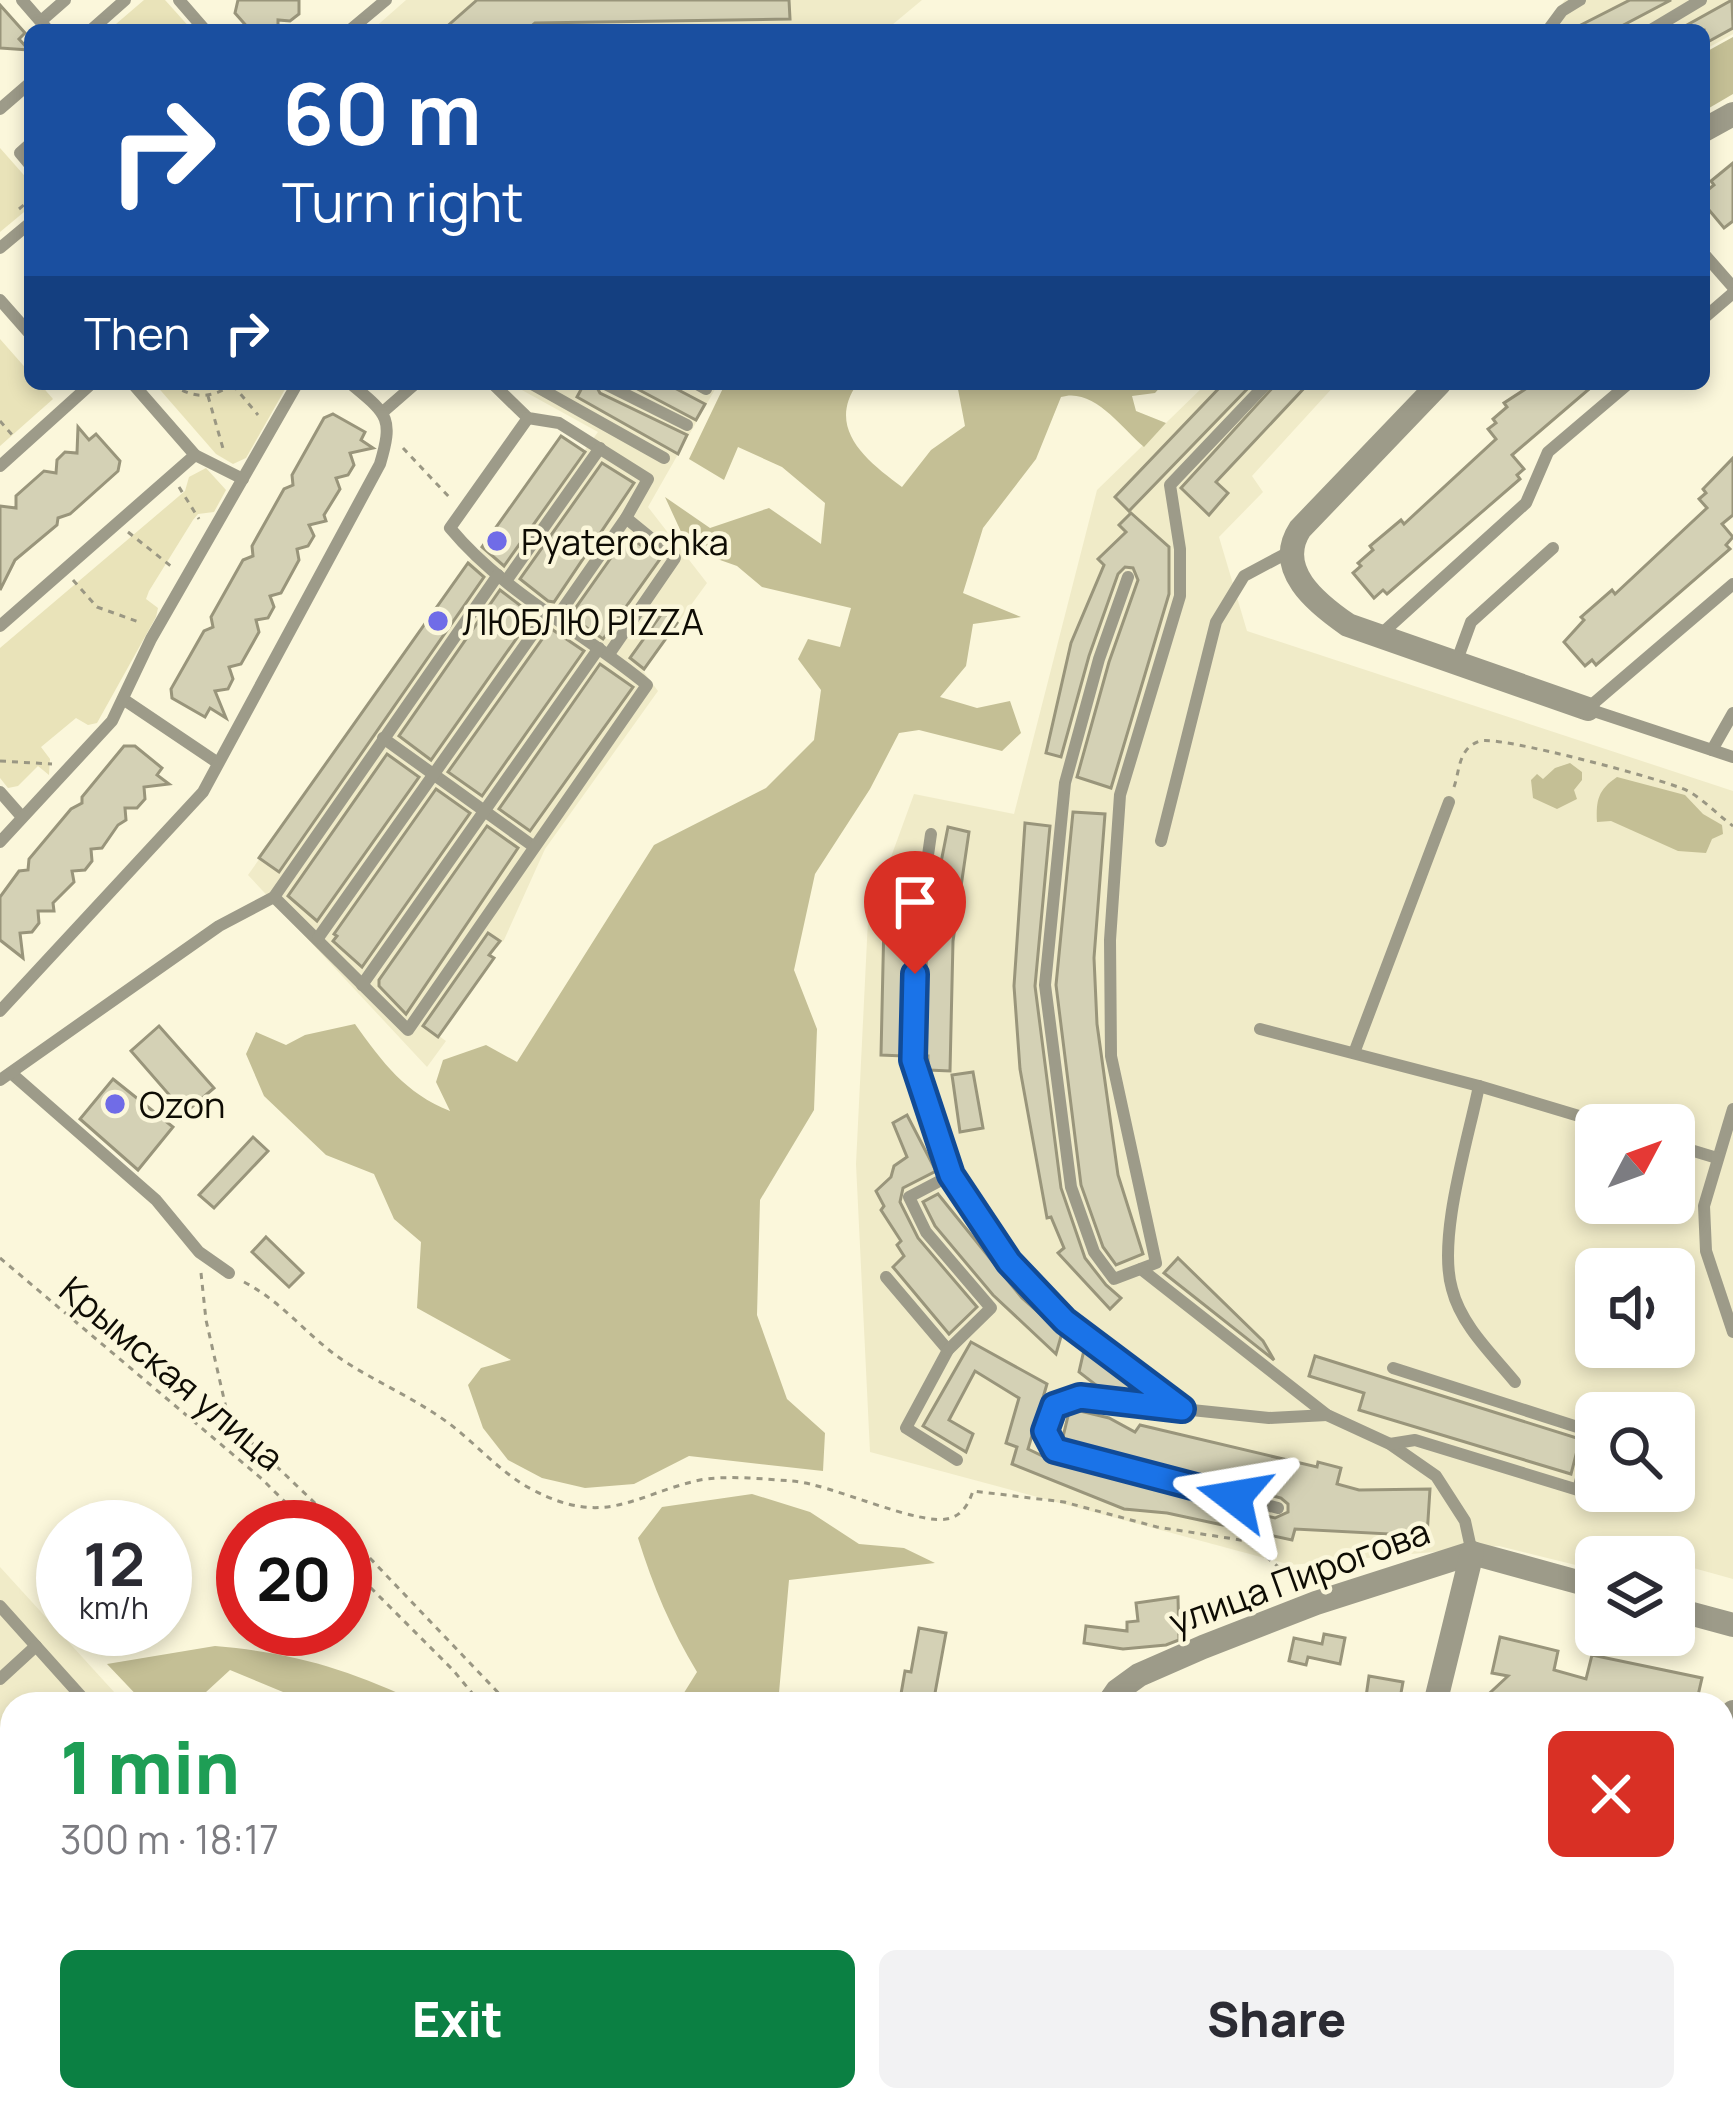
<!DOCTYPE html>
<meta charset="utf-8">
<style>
:root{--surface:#fff;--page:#f2f2f3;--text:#2b2b33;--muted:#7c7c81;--accent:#0b8043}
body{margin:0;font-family:Manrope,sans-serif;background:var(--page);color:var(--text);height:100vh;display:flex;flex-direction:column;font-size:45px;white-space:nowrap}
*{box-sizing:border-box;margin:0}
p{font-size:39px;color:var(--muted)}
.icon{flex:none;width:66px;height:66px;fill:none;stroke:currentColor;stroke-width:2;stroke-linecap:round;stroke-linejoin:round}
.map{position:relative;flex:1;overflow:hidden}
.sheet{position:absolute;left:0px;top:1692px;width:1734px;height:420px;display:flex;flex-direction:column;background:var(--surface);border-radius:36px 36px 0 0;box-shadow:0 6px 18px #0003}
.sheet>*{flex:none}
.top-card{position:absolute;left:24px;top:24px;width:1686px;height:366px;border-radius:18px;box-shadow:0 6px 18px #0003;background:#1a4fa0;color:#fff;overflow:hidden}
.needle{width:78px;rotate:49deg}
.controls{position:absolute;left:1575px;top:1104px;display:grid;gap:24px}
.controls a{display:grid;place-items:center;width:120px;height:120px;border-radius:18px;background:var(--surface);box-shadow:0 6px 18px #0003;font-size:60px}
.speed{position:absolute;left:36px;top:1500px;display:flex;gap:24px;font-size:60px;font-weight:700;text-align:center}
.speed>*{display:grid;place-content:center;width:156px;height:156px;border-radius:50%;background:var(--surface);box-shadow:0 6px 18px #0003;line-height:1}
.speed small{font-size:30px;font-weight:400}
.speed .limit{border:18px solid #d22;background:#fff;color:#111}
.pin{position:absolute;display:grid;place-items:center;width:102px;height:102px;color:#fff;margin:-123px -51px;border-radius:50% 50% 50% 0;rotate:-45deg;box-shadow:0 0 12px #0007}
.pin .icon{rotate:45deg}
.me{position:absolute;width:132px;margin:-66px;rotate:284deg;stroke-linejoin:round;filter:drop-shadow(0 0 9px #0008)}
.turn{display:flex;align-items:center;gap:42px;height:252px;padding:0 60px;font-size:54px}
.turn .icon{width:156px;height:156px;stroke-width:2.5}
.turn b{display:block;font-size:84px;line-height:102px}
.then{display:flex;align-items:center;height:114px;padding:0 60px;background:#0003;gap:24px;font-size:45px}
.round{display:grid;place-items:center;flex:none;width:126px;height:126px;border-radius:18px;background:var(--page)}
.headline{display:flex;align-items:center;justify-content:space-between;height:204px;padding:0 60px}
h1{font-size:72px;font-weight:800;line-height:90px;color:#1e9e55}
.action{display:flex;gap:24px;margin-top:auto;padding:24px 60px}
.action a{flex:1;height:138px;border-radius:18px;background:var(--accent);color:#fff;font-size:48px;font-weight:800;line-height:138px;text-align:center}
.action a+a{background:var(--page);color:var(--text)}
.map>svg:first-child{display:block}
.built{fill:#f0ebc8;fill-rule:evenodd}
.green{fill:#e9e3b9}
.forest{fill:#c4bf95}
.building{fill:#d4d1b5;stroke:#99957b;stroke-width:3}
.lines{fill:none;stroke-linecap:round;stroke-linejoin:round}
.path{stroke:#9a9783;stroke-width:3;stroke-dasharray:6 6;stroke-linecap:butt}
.lane{stroke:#9d9b89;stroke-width:12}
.street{stroke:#9d9b89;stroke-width:24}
.route-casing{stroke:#114b97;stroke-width:30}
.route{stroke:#1a73e8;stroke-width:21}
.poi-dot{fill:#706ce7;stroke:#fbf7db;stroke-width:4.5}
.labels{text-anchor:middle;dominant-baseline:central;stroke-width:9;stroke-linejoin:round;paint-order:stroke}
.poi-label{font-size:36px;fill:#0e0c04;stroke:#fbf7db;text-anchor:start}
.street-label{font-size:36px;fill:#0e0c04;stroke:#fbf7db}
</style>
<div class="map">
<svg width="1733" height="2112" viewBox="0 0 1733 2112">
<rect width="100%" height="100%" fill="#fbf7db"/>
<g class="built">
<polygon points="406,0 922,0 886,30 372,30"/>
<polygon points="1565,0 1733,0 1733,34 1704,50 1704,30 1541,30"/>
<polygon points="511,384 718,384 648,507 707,583 643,671 658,691 545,849 504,940 490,954 494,958 439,1036 446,1041 427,1067 248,875 469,561 482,547 504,561 598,432"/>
<path d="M 1206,384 L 1336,384 L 1252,476 L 1263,492 L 1219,537 L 1247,631 L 1733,791 L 1733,1579 L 1679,1564 L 1674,1582 L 1674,1557 L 1596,1557 L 1596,1570 L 1499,1546 L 1291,1565 L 870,1452 L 856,1164 L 868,920 L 914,794 L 1014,814 L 1097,490 ZM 1596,1125 L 1674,1125 L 1674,1203 L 1596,1203 ZM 1596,1269 L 1674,1269 L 1674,1347 L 1596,1347 ZM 1596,1413 L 1674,1413 L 1674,1491 L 1596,1491 Z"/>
<polygon points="0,1567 125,1704 12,1704 12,1989 0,1992"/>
<polygon points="1733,1750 1733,1978 1722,1970 1722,1792"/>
<polygon points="12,2002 12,2100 382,2100 378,2112 0,2112 0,2005"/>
</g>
<g class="green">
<polygon points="144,0 165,0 192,30 109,30"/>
<polygon points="0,148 30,182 30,207 0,232"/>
<polygon points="0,339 30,373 30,384 40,384 53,399 0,446"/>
<polygon points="155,384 288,384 246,458 233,464 216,454"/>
<polygon points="206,468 226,490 214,512 198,514 193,520 149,591 146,599 158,608 156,617 97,723 88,725 76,718 41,747 50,759 49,775 38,766 18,786 8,788 0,778 0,648 185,491 189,477"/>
</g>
<g class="forest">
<polygon points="1733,37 1733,94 1704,111 1704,53"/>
<path d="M 725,384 L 857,384 C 826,429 867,461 902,487 L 931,450 L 965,426 L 957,384 L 1163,384 L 1155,393 L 1132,396 L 1136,411 L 1166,423 L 1144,447 C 1121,427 1093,387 1061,397 L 1036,459 L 983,528 L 963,593 L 1021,617 L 973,624 L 966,666 L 940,697 L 977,708 L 1010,701 L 1021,733 L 1002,751 L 919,730 L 899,733 L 870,789 L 815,874 L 794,970 L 817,1029 L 814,1110 L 760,1200 L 757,1315 L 787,1399 L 825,1433 L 823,1471 L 689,1456 L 634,1484 L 585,1488 L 542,1478 L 508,1460 L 483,1428 L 468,1385 L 481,1368 L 511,1360 L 417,1308 L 421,1242 L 394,1219 L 374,1174 L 326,1155 L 264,1096 L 246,1054 L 256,1032 L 286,1045 L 305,1035 L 355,1024 C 383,1063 405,1093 450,1111 L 436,1082 L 443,1060 L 486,1045 L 517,1062 L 654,845 L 766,788 L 814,740 L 821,690 L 798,659 L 808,639 L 840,647 L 851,608 L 762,587 L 737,566 L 689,549 L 665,497 L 710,528 L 769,508 L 821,544 L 825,503 L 782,467 L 738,447 L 724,480 L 689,459 Z"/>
<polygon points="1570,763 1582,772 1582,780 1574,790 1577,799 1557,809 1533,798 1531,780 1537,774 1543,779 1555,768"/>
<path d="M 1617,777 L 1685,795 L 1703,814 L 1722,825 L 1723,834 L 1712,839 L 1706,853 L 1678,851 L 1611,821 L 1597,822 C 1596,800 1598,790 1617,777 Z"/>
<path d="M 752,1494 L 810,1512 L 859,1544 L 904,1548 L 935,1563 L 789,1580 L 778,1704 L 677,1704 L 697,1672 C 671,1629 653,1586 638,1538 L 662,1507 Z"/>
<path d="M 215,1646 C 296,1653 348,1669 422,1704 L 312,1704 L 230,1670 L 193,1704 L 145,1704 L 107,1664 Z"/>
<polygon points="381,2100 534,2100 528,2112 377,2112"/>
</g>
<g class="building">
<polygon points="238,0 299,0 299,14 290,21 278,20 278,30 250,30 235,13"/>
<polygon points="477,0 789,0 790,19 535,23 527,30 443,30"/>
<polygon points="1630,0 1671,0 1614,30 1571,30"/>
<polygon points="1732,0 1733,28 1704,44 1704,30 1678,30"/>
<polygon points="0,5 25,33 19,39 29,50 0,48"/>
<polygon points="1733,163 1733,221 1724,228 1704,204 1704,193 1714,185 1711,181"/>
<polygon points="584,384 595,384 600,393 687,435 678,454 577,397"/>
<polygon points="628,384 667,384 705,404 696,420"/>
<polygon points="1223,384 1252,384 1129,511 1115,497"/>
<polygon points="1276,384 1308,384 1216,482 1228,493 1209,515 1181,488"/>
<polygon points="1533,384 1595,384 1512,455 1524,469 1517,475 1520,479 1387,594 1383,590 1374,598 1353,573 1361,566 1358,563 1373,550 1370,546 1401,520 1404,524 1496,439 1488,429 1496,423 1493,419 1507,407 1504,403"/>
<polygon points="333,414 365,432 361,440 373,448 350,453 354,465 348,475 336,478 340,489 324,515 326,521 309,525 314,536 308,546 297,549 299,560 281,593 270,596 274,607 268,618 256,620 259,632 241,664 229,667 233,679 228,689 215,691 226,718 210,708 205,717 172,698 171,689 204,631 213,627 211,617 243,560 253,556 252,546 284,489 293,485 292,475 324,418"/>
<polygon points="78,427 89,440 96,434 120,461 118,471 70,514 58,518 57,525 15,560 0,590 0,506 16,508 16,496 44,471 56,473 57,460 65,452 77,453"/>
<polygon points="561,436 585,452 504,566 482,547"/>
<polygon points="1733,458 1733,515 1722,524 1733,537 1726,545 1730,549 1596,665 1592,660 1585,666 1564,642 1584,620 1581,617 1612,590 1615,594 1707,508 1699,499 1706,493 1703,489"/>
<polygon points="602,463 634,483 554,602 548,601 520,579"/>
<polygon points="1131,513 1169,547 1169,594 1111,788 1077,777 1109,662 1138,580 1133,568 1125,567 1118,574 1089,656 1061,757 1046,753 1071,643 1104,565 1098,559 1126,532 1119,525"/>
<polygon points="627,535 660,559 603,639 570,616"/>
<polygon points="468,563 484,577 279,872 259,858"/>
<polygon points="500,590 533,615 431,760 399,736"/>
<polygon points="663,612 677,623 644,669 630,658"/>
<polygon points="550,628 584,651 482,796 448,772"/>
<polygon points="600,664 633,687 530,831 499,809"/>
<polygon points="124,746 135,746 162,768 157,775 169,784 144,787 145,799 137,808 125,808 126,820 118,825 102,848 91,849 92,861 85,870 72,871 74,882 53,903 54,911 38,911 39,923 32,932 20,933 23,958 0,940 0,897 19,871 28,870 29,859 71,809 82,803 82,797"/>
<polygon points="387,754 419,777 317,921 288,896"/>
<polygon points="436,789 470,813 362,967 333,941 337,936 334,934"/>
<polygon points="1073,812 1105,814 1094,958 1097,1024 1118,1175 1143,1254 1116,1265 1103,1247 1081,1185 1056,985"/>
<polygon points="1025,823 1050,826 1035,986 1061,1188 1085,1258 1106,1285 1121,1298 1110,1309 1058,1253 1064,1248 1051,1217 1047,1218 1020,1069 1014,986"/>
<polygon points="487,826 518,848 406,1014 379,986 379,980"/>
<polygon points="948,827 969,832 953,941 950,1071 928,1070 928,1056 924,1056 927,933"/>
<polygon points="884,920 908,921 903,1056 881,1055"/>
<polygon points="488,933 500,941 489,955 494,958 438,1037 423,1026"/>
<polygon points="159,1026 214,1088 185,1113 131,1051"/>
<polygon points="973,1072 983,1128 960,1132 952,1075"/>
<polygon points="113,1079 173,1127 138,1170 80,1119"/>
<polygon points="907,1115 936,1171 903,1188 900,1202 918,1238 977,1307 949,1334 893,1267 904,1256 897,1245 901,1241 881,1210 884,1206 876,1191 891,1177 894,1166 907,1157 893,1123"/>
<polygon points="253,1137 268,1151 214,1208 199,1195"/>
<polygon points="938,1194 1022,1298 1062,1333 1056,1354 993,1295 935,1226 923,1202"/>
<polygon points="266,1237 303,1273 289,1287 252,1252"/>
<polygon points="1178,1258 1263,1341 1274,1360 1164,1273"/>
<polygon points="971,1342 1047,1384 1028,1449 1051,1460 1275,1518 1288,1512 1288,1504 1281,1498 1062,1441 1069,1412 1076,1410 1109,1418 1135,1432 1140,1425 1317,1467 1318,1462 1341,1468 1337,1484 1359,1490 1430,1489 1427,1536 1295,1529 1292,1540 1167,1513 1124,1509 1012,1464 1017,1447 1006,1443 1019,1398 975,1371 949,1420 973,1434 966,1452 923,1426"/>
<polygon points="1084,1350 1137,1388 1136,1393 1101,1389 1079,1372"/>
<polygon points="1315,1356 1580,1439 1571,1474 1359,1410 1364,1393 1309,1376"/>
<polygon points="1178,1597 1179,1640 1166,1645 1123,1649 1084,1643 1086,1626 1127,1631 1127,1622 1138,1621 1136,1603"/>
<polygon points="919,1628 946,1633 933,1704 911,1704 912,1696 901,1694 905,1671 911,1672"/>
<polygon points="1324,1634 1345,1638 1340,1664 1308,1657 1306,1665 1289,1661 1294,1638 1322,1644"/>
<polygon points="1500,1637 1558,1651 1554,1670 1586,1679 1592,1655 1702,1678 1696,1704 1537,1704 1512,1698 1510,1704 1478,1704 1508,1676 1492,1673"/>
<polygon points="1369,1676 1403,1682 1399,1704 1365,1704"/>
</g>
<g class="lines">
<g class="path">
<polyline points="19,209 30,200"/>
<path d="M 172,384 C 192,399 213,399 232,384"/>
<polyline points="233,385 258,415"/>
<polyline points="208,396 224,452"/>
<polyline points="0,421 13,436"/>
<polyline points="403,448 450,498"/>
<polyline points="179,487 199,519"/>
<polyline points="128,532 172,567"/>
<polyline points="73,580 97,607 139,622"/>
<polyline points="0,761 52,764"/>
<path d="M 1454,787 C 1460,770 1458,748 1480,741 C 1498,735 1667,780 1688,791 C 1704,800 1718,815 1733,826"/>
<polyline points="0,1258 262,1479 310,1527"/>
<polyline points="201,1273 206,1320 229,1421 340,1527"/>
<path d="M 244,1282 C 283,1302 308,1337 344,1361 C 378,1383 414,1398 447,1422 C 476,1443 500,1473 533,1490 C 606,1528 633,1495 700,1480 C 727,1475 764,1479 792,1481 C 832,1484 921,1528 951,1518 C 963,1514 969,1503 973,1491 L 1064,1502 L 1157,1527 L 1247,1541 L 1299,1584"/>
<polyline points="345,1532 509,1704"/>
<polyline points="345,1562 453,1670 481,1704"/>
<polyline points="675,2100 679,2112"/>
<polyline points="681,2100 683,2112"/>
</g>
<g class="lane">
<polyline points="22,0 48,30"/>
<polyline points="179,0 205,30"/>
<polyline points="41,21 65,0"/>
<polyline points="91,30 125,0"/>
<polyline points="350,30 386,0"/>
<polyline points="1548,30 1562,11 1580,0"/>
<polyline points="1651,30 1701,0"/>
<polyline points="0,109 30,83"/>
<polyline points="30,144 20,153 30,165"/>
<polyline points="0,248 30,223"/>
<polyline points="1704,254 1733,287"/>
<polyline points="0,300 30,334"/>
<polyline points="1704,318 1733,293"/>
<polyline points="133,384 195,455 243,479"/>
<polyline points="493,384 528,418 559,423 648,479 626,518 557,617"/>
<polyline points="532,384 664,458"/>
<polyline points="605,384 687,425"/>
<polyline points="697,384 706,389"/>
<polyline points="384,411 415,384"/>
<polyline points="0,466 91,384"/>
<polyline points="1128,577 1099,659 1065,783 1045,985 1071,1187 1094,1252 1114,1279 1156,1263 1111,1056 1110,940 1120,795 1180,596 1180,549 1170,485 1266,384"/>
<polyline points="506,581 600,448"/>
<polyline points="0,626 195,455"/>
<polyline points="1379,636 1526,503 1548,452 1628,384"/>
<polyline points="609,654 675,558 626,518"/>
<polyline points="1456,663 1471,622 1553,548"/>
<polyline points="123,699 218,763"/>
<polyline points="1588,708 1733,584"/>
<polyline points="1588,709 1712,750 1733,713"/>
<polyline points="383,738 533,846"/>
<polyline points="1712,750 1733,757"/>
<polyline points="0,792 22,817"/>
<polyline points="931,834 917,932 913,1060 951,1175"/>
<polyline points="1161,841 1216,622 1244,576 1289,552"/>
<polyline points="0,842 112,721 151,639 297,384"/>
<path d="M 274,897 L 408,1030 L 647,685 C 583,632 504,593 450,528 L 528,418"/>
<polyline points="318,938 549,611"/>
<polyline points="362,985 599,648"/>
<path d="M 0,1011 L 203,792 L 380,464 C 394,417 387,414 351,384"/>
<polyline points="1260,1029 1479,1086 1609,1125"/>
<polyline points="1354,1053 1449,802"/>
<polyline points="11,1073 156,1200 199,1252 229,1273"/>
<polyline points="0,1080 219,926 274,897 498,575"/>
<path d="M 1479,1086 C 1468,1140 1437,1238 1452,1289 C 1461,1325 1492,1354 1515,1382"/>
<polyline points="1733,1109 1704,1206 1706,1251 1733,1332"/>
<polyline points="1674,1145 1717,1158"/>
<polyline points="1141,1269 1327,1415 1390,1444 1436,1476 1465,1521 1472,1553"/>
<polyline points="886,1277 948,1350 906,1428 957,1460"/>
<polyline points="948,1350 991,1308 926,1232 909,1197 951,1175 1009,1262 1065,1321 1182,1409 1269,1418 1327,1415"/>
<polyline points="1180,1409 1080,1397 1054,1406 1045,1431 1055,1450 1278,1508"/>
<polyline points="1390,1444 1415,1440 1578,1490 1593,1432 1393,1368"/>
<polyline points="1578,1490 1632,1506"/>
<polyline points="0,1606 88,1704"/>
<polyline points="0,1679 36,1646"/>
<polyline points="0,1783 12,1772"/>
<polyline points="0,1852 12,1868"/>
<polyline points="0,1931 12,1926"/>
<polyline points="1722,1989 1733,2013"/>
</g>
<g class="street">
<polyline points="1704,130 1733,114"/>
<path d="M 1439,384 L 1300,529 C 1274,569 1316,603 1348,625 L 1588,709"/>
<polyline points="1674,1609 1733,1625"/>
<polyline points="1108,1704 1117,1691 1139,1675 1203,1647 1316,1603 1472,1553 1596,1587"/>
<polyline points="1435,1704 1472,1553"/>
<polyline points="1722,1754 1733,1712"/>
<polyline points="1090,2112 1091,2100"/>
<polyline points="1337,2112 1340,2100"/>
<polyline points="1630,2112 1633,2100"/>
</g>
</g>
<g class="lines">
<g class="route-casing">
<polyline id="route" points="915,974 913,1060 951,1175 1009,1262 1065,1321 1182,1409 1080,1397 1054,1406 1045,1431 1055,1450 1234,1497"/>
</g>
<use href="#route" class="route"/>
</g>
<g class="poi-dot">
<circle cx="497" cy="541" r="12"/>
<circle cx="438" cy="621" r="12"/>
<circle cx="115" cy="1104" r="12"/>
</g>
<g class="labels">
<g class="poi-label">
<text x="521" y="541">Pyaterochka</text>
<text x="462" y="621">ЛЮБЛЮ PIZZA</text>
<text x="139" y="1104">Ozon</text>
</g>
<g class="street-label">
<text transform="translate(172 1373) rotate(40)">Крымская улица</text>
<text transform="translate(1299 1576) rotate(-20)">улица Пирогова</text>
</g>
</g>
</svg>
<div class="controls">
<a><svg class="needle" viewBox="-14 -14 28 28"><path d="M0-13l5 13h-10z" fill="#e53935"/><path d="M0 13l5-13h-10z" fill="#7c7c81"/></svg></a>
<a><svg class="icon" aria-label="sound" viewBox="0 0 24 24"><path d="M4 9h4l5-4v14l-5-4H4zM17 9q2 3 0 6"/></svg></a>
<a><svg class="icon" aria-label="search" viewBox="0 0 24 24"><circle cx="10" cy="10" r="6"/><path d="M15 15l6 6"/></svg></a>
<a><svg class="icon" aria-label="layers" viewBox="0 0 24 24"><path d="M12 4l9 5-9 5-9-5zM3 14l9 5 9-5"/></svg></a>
</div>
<div class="speed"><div>12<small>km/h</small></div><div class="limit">20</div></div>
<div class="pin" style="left:915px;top:974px;background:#d93025"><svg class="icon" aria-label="arrive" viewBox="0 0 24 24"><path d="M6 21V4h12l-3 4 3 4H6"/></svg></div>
<svg class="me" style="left:1234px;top:1497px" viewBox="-20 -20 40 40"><path d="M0-17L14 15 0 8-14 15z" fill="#1a73e8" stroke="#fff" stroke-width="4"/></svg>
<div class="top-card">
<div class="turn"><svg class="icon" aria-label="right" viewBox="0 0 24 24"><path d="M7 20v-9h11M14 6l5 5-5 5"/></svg><div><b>60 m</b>Turn right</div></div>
<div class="then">Then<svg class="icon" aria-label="right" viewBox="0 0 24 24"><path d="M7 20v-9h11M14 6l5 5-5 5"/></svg></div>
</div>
<section class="sheet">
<div class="headline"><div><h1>1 min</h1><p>300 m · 18:17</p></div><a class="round" style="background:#d93025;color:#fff"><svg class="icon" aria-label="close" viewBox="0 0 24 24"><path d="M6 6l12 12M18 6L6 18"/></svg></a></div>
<div class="action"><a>Exit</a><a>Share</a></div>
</section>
</div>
